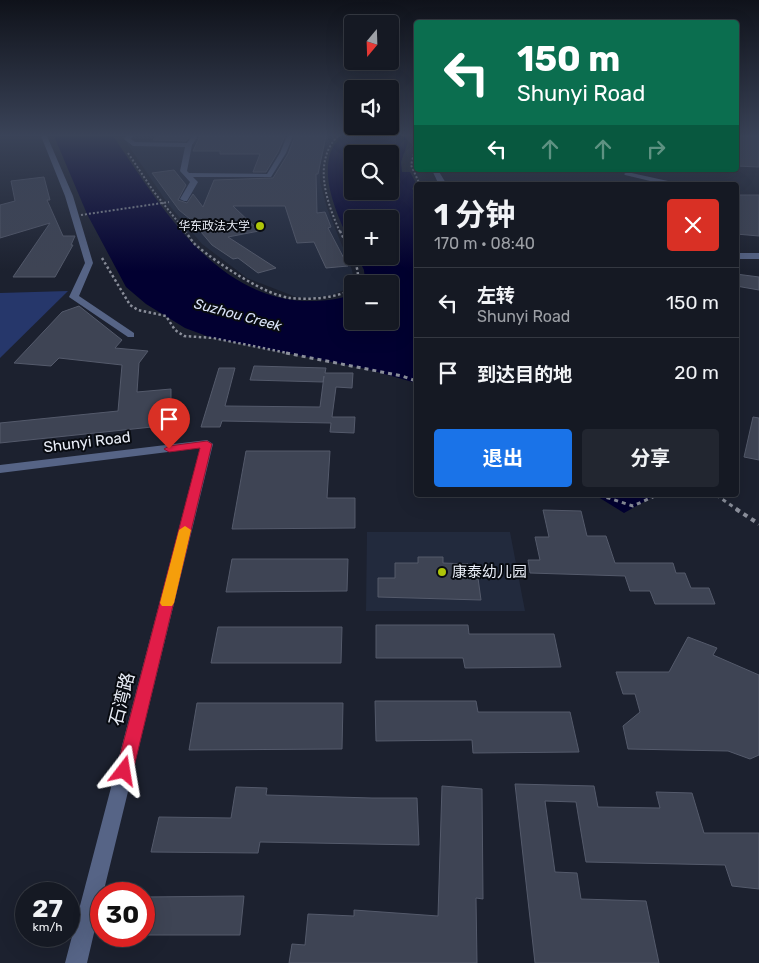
<!DOCTYPE html>
<html lang="zh">
<meta charset="utf-8">
<style>
:root{--surface:#151923;--page:#222630;--text:#f1f3f6;--muted:#9da0a6;--line:#343841;--accent:#1a73e8}
body{margin:0;font-family:Rubik,"Noto Sans SC",sans-serif;background:var(--page);color:var(--text);height:100vh;display:flex;flex-direction:column;font-size:19px;white-space:nowrap}
*{box-sizing:border-box;margin:0}
p{font-size:16px;color:var(--muted)}
.icon{flex:none;width:28px;height:28px;fill:none;stroke:currentColor;stroke-width:2;stroke-linecap:round;stroke-linejoin:round}
.map{position:relative;flex:1;overflow:hidden}
.details{position:absolute;left:414px;top:182px;width:325px;height:315px;display:flex;flex-direction:column;background:var(--surface);border-radius:5px;box-shadow:0 5px 20px #0002,0 0 0 1px var(--line)}
.details>*{flex:none}
.hud{position:absolute;left:414px;top:20px;width:325px;height:152px;border-radius:5px;box-shadow:0 5px 20px #0002,0 0 0 1px var(--line);background:#0b6e4f;color:#fff;overflow:hidden}
.needle{width:32px;rotate:199deg}
.buttons{position:absolute;left:344px;top:15px;display:grid;gap:10px}
.buttons a{display:grid;place-items:center;width:55px;height:55px;border-radius:5px;background:var(--surface);box-shadow:0 5px 20px #0002,0 0 0 1px var(--line);font-size:25px}
.speed{position:absolute;left:15px;top:882px;display:flex;gap:10px;font-size:25px;font-weight:700;text-align:center}
.speed>*{display:grid;place-content:center;width:65px;height:65px;border-radius:50%;background:var(--surface);box-shadow:0 5px 20px #0002,0 0 0 1px var(--line);line-height:1}
.speed small{font-size:12px;font-weight:400}
.speed .limit{border:8px solid #d22;background:#fff;color:#111}
.pin{position:absolute;display:grid;place-items:center;width:42px;height:42px;color:#fff;margin:-51px -21px;border-radius:50% 50% 50% 0;rotate:-45deg;box-shadow:0 0 5px #0007}
.pin .icon{rotate:45deg}
.me{position:absolute;width:55px;margin:-28px;rotate:14deg;stroke-linejoin:round;filter:drop-shadow(0 0 4px #0008)}
.turn{display:flex;align-items:center;gap:18px;height:105px;padding:0 20px;font-size:22px}
.turn .icon{width:65px;height:65px;stroke-width:2.5}
.turn b{display:block;font-size:35px;line-height:42px}
.lanes{display:flex;align-items:center;height:48px;padding:0 20px;background:#0003;justify-content:center;gap:25px;direction:ltr}
.lanes .off{opacity:.35}
.round{display:grid;place-items:center;flex:none;width:52px;height:52px;border-radius:5px;background:var(--page)}
.headline{display:flex;align-items:center;justify-content:space-between;height:85px;padding:0 20px}
h1{font-size:30px;font-weight:700;line-height:38px}
.action{display:flex;gap:10px;margin-top:auto;padding:10px 20px}
.action a{flex:1;height:58px;border-radius:5px;background:var(--accent);color:#fff;font-size:20px;font-weight:700;line-height:58px;text-align:center}
.action a+a{background:var(--page);color:var(--text)}
ul{padding:0;list-style:none}
li{display:flex;align-items:center;gap:15px;height:70px;padding:0 20px;border-top:1px solid var(--line)}
li div{flex:1}
li b{display:block;font-size:19px}
li em{font-style:normal}
.map>svg:first-child{display:block}
.built{fill:#222a3d}
.green{fill:#26376b}
.water{fill:#020031;fill-rule:evenodd}
.building{fill:#3e4454;stroke:#545a6b}
.lines{fill:none;stroke-linecap:round;stroke-linejoin:round}
.path-far3{stroke:#8a8e9a;stroke-width:2;stroke-dasharray:2 2;stroke-linecap:butt}
.path-far2{stroke:#8a8e9a;stroke-width:2.5;stroke-dasharray:2.5 2.5;stroke-linecap:butt}
.path-far1{stroke:#8a8e9a;stroke-width:3;stroke-dasharray:4 4;stroke-linecap:butt}
.path{stroke:#8a8e9a;stroke-width:4;stroke-dasharray:4.5 4.5;stroke-linecap:butt}
.minor{fill:#566486;fill-rule:evenodd}
.path-bridge{stroke:#8a8e9a;stroke-width:2;stroke-dasharray:2 2;stroke-linecap:butt}
.route{fill:#e11d48;stroke:#92132f}
.slow{fill:#f59e0b}
.poi-dot{fill:#aec509;stroke:#080b11;stroke-width:2}
.labels{text-anchor:middle;dominant-baseline:central;stroke-width:4;stroke-linejoin:round;paint-order:stroke}
.far-poi-label{font-size:12px;fill:#e9edf7;stroke:#080b11;text-anchor:end}
.far-water-label{font-size:14px;font-style:italic;fill:#dbe4fa;stroke:#080b11}
.street-label{font-size:15px;fill:#e9edf7;stroke:#080b11}
.poi-label{font-size:15px;fill:#e9edf7;stroke:#080b11;text-anchor:start}
.near-street-label{font-size:18px;fill:#e9edf7;stroke:#080b11}
</style>
<div class="map">
<svg width="759" height="963" viewBox="0 0 759 963">
<rect width="100%" height="100%" fill="#1c212f"/>
<g class="built">
<polygon points="122,136 335,136 324,149 320,164 320,182 327,208 352,270 354,281 351,287 332,295 312,298 296,297 247,278 202,244 168,204"/>
<polygon points="367,532 510,532 525,611 366,611"/>
</g>
<polygon class="green" points="68,291 0,358 0,293"/>
<g class="water">
<path d="M 54,136 L 113,136 C 159,203 212,296 304,301 C 319,301 340,301 352,293 L 352,321 L 390,321 L 390,284 L 363,284 L 365,280 L 364,270 L 357,256 L 390,256 L 390,219 L 352,219 L 352,247 C 340,220 320,182 331,151 C 333,146 338,140 342,136 L 410,136 L 401,162 L 402,172 L 410,172 L 417,185 L 416,187 L 412,188 L 416,197 L 416,383 L 367,369 L 212,338 L 185,328 L 146,304 L 126,287 L 87,214 ZM 352,154 L 390,154 L 390,191 L 352,191 Z"/>
<polygon points="595,495 656,495 624,513"/>
</g>
<g class="building">
<polygon points="157,136 190,136 186,141 153,140"/>
<polygon points="200,136 285,136 278,152 266,172 253,172 260,154 220,154 220,151 193,151"/>
<polygon points="295,136 326,136 318,174 316,174 317,213 325,212 331,227 328,228 348,266 326,268 314,242 297,243 285,206 233,206 259,231 228,237 276,268 258,273 238,258 233,259 212,245 190,219 179,210 152,173 174,170 186,185 178,200 187,203 193,194 203,207 214,180 273,178 288,154"/>
<polygon points="736,136 759,136 759,167 736,166"/>
<polygon points="44,177 50,200 47,200 63,236 75,236 71,245 73,245 55,277 13,277 50,223 0,238 0,205 15,201 11,181"/>
<polygon points="736,195 759,195 759,236 736,234"/>
<polygon points="736,274 759,277 759,290 736,286"/>
<polygon points="79,306 122,340 115,348 148,351 139,363 137,392 171,389 171,425 0,443 0,423 118,411 122,365 59,358 51,366 14,363 62,312"/>
<polygon points="254,366 326,368 325,373 353,373 352,388 336,387 332,417 355,417 354,433 330,432 331,423 222,421 220,427 201,427 219,368 235,368 225,406 320,407 324,376 323,382 250,380"/>
<polygon points="753,417 759,418 759,460 744,457"/>
<polygon points="246,451 330,451 327,498 355,498 355,528 232,529"/>
<polygon points="543,510 581,511 587,536 606,536 615,563 673,563 676,573 685,573 691,588 709,588 715,604 655,604 650,591 630,591 625,576 530,573 528,560 540,560 535,537 549,537"/>
<polygon points="418,557 443,557 443,563 468,564 469,578 478,578 481,600 378,597 378,578 395,578 395,563 418,563"/>
<polygon points="232,559 348,559 347,591 226,592"/>
<polygon points="376,625 468,625 469,634 554,634 561,667 465,668 463,658 376,658"/>
<polygon points="218,627 342,627 341,663 211,663"/>
<polygon points="688,637 717,648 713,655 759,675 759,755 750,759 728,751 628,749 623,726 640,712 635,694 623,694 616,672 669,672"/>
<polygon points="375,701 476,701 478,712 570,712 579,752 473,753 472,740 376,741"/>
<polygon points="197,703 343,703 342,749 189,750"/>
<polygon points="515,784 594,786 598,807 660,808 656,792 692,793 704,833 759,833 759,889 732,886 725,865 586,862 576,802 545,801 555,872 577,873 581,899 646,901 659,963 535,963"/>
<polygon points="442,786 482,789 483,899 476,898 477,963 289,963 292,944 305,945 308,914 354,916 354,910 438,916"/>
<polygon points="236,787 267,788 266,795 372,798 417,798 419,845 260,842 258,853 151,852 159,817 231,818"/>
<polygon points="244,896 240,935 144,935 144,897"/>
</g>
<g class="lines">
<g class="path-far3">
<path d="M 338,136 C 312,162 327,203 340,232"/>
<polyline points="416,146 411,165 420,185"/>
<polyline points="128,153 154,192 186,232"/>
</g>
<g class="path-far2">
<path d="M 185,231 C 189,236 192,242 197,246 C 217,263 266,296 291,298 C 312,300 333,298 352,290"/>
<path d="M 340,231 C 347,246 362,267 357,284"/>
<polyline points="102,258 130,305 138,310 166,316 175,330 184,336 213,338 292,354"/>
</g>
<g class="path-far1">
<polyline points="286,353 402,376 416,381"/>
<polyline points="599,495 633,506 657,495"/>
<polyline points="716,495 738,510"/>
</g>
<polyline class="path" points="736,509 759,524"/>
<g class="minor">
<polygon points="41,136 47,136 73,196 93,263 79,296 134,333 134,337 128,337 69,297 85,263 65,196"/>
<polygon points="127,136 133,136 131,139 135,142 187,143 192,136 198,136 192,145 187,171 189,173 267,174 280,153 287,136 293,136 286,153 271,177 193,177 198,182 187,201 184,201 180,199 190,182 180,171 185,147 133,146 124,139"/>
<polygon points="432,170 438,170 447,185 439,185"/>
<polygon points="627,172 677,183 681,185 667,185 625,175 624,174"/>
<rect x="736" y="253" width="23" height="6"/>
<polygon points="207,440 213,444 103,894 101,894 101,903 87,963 65,963 200,448 0,473 0,465"/>
</g>
<polyline class="path-bridge" points="81,215 169,202"/>
</g>
<linearGradient id="sky" x2="0" y2="1"><stop stop-color="#0f121a"/><stop offset="0.5" stop-color="#3a4358"/><stop offset="1" stop-color="#3a4358" stop-opacity="0"/></linearGradient>
<rect width="759" height="271" fill="url(#sky)"/>
<polygon class="route" points="207,441 212,444 133,771 130,776 124,778 119,776 116,771 200,448 169,452 164,449 169,446"/>
<polygon class="slow" points="185,526 191,530 174,603 172,606 162,606 160,603 179,530"/>
<g class="poi-dot">
<circle cx="260" cy="226" r="5"/>
<circle cx="442" cy="572" r="5"/>
</g>
<g class="labels">
<g class="far-poi-label">
<text x="250" y="226">华东政法大学</text>
</g>
<g class="far-water-label">
<text transform="translate(238 315) rotate(15)">Suzhou Creek</text>
</g>
<g class="street-label">
<text transform="translate(87 442) rotate(-7)">Shunyi Road</text>
</g>
<g class="poi-label">
<text x="452" y="572">康泰幼儿园</text>
</g>
<g class="near-street-label">
<text transform="translate(122 699) rotate(-76)">石湾路</text>
</g>
</g>
</svg>
<div class="buttons">
<a><svg class="needle" viewBox="-14 -14 28 28"><path d="M0-13l5 13h-10z" fill="#e53935"/><path d="M0 13l5-13h-10z" fill="#9da0a6"/></svg></a>
<a><svg class="icon" aria-label="sound" viewBox="0 0 24 24"><path d="M4 9h4l5-4v14l-5-4H4zM17 9q2 3 0 6"/></svg></a>
<a><svg class="icon" aria-label="search" viewBox="0 0 24 24"><circle cx="10" cy="10" r="6"/><path d="M15 15l6 6"/></svg></a>
<a>+</a>
<a>−</a>
</div>
<div class="speed"><div>27<small>km/h</small></div><div class="limit">30</div></div>
<div class="pin" style="left:169px;top:449px;background:#d93025"><svg class="icon" aria-label="arrive" viewBox="0 0 24 24"><path d="M6 21V4h12l-3 4 3 4H6"/></svg></div>
<svg class="me" style="left:124px;top:771px" viewBox="-20 -20 40 40"><path d="M0-17L14 15 0 8-14 15z" fill="#e11d48" stroke="#fff" stroke-width="4"/></svg>
<div class="hud">
<div class="turn"><svg class="icon" aria-label="left" viewBox="0 0 24 24"><path d="M17 20v-9H6M10 6l-5 5 5 5"/></svg><div><b>150 m</b>Shunyi Road</div></div>
<div class="lanes"><svg class="icon" aria-label="left" viewBox="0 0 24 24"><path d="M17 20v-9H6M10 6l-5 5 5 5"/></svg><svg class="icon off" aria-label="ahead" viewBox="0 0 24 24"><path d="M12 20V5M6 11l6-6 6 6"/></svg><svg class="icon off" aria-label="ahead" viewBox="0 0 24 24"><path d="M12 20V5M6 11l6-6 6 6"/></svg><svg class="icon off" aria-label="right" viewBox="0 0 24 24"><path d="M7 20v-9h11M14 6l5 5-5 5"/></svg></div>
</div>
<section class="details">
<div class="headline"><div><h1>1 分钟</h1><p>170 m · 08:40</p></div><a class="round" style="background:#d93025;color:#fff"><svg class="icon" aria-label="close" viewBox="0 0 24 24"><path d="M6 6l12 12M18 6L6 18"/></svg></a></div>
<ul>
<li><svg class="icon" aria-label="left" viewBox="0 0 24 24"><path d="M17 20v-9H6M10 6l-5 5 5 5"/></svg><div><b>左转</b><p>Shunyi Road</p></div><em>150 m</em></li>
<li><svg class="icon" aria-label="arrive" viewBox="0 0 24 24"><path d="M6 21V4h12l-3 4 3 4H6"/></svg><div><b>到达目的地</b></div><em>20 m</em></li>
</ul>
<div class="action"><a>退出</a><a>分享</a></div>
</section>
</div>
